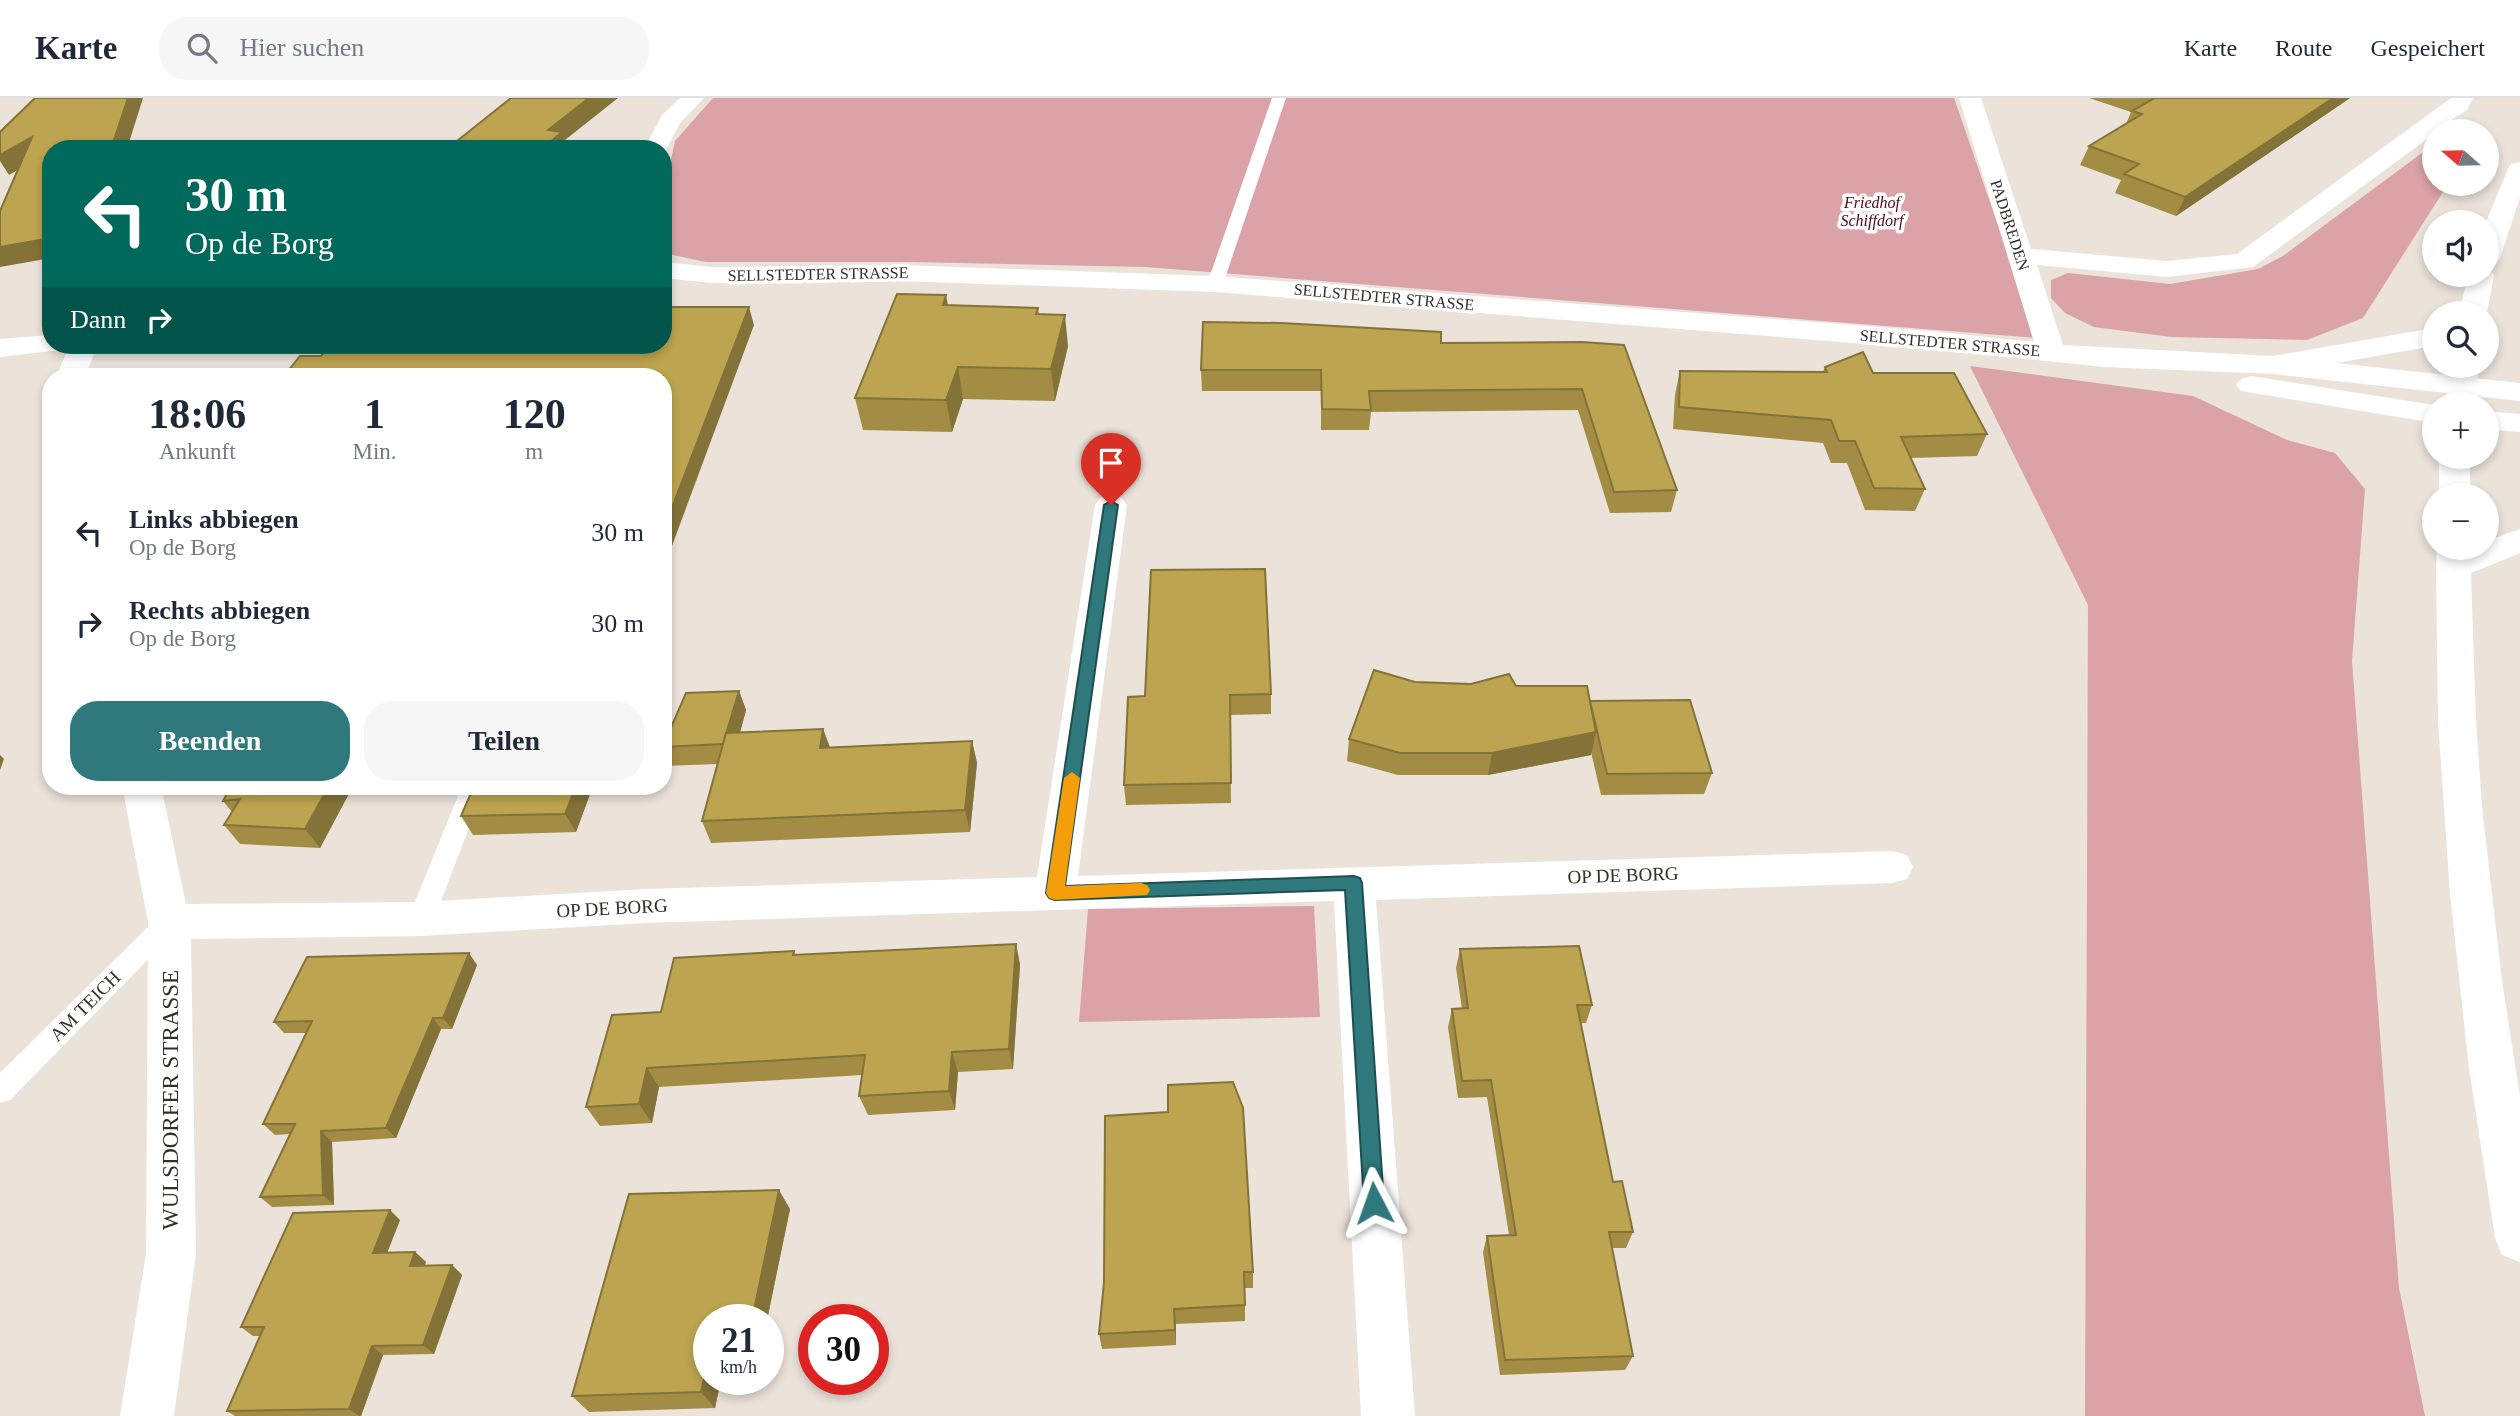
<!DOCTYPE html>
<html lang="de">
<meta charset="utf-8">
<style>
:root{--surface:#fff;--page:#f6f6f7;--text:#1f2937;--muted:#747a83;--line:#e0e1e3;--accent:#2f787b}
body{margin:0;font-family:"Times New Roman",serif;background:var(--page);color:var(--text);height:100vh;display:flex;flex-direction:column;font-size:26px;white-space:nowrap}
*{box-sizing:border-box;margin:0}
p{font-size:23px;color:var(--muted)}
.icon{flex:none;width:38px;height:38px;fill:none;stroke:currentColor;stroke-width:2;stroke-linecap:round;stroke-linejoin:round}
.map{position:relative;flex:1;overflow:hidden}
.panel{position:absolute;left:42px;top:270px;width:630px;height:427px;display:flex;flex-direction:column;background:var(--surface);border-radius:28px;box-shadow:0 4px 10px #0003}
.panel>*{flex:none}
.top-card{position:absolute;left:42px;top:42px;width:630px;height:214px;border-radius:28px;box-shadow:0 4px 10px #0003;background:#00695c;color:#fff;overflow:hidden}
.needle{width:46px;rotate:290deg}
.fabs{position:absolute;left:2422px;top:21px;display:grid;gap:14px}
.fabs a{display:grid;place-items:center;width:77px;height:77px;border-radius:50%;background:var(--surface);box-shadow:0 4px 10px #0003;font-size:35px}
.speed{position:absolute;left:693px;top:1206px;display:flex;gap:14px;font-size:35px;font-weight:700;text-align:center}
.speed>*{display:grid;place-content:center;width:91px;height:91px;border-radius:50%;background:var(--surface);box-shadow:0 4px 10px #0003;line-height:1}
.speed small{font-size:18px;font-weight:400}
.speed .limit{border:10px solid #d22;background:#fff;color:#111}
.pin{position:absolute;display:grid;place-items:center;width:60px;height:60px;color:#fff;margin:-72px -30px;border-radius:50% 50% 50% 0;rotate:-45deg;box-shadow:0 0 7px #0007}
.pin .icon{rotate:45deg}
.me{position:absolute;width:77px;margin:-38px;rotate:356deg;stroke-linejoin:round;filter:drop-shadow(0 0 5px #0008)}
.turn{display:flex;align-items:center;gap:24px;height:147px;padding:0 28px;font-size:32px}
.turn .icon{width:91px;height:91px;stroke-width:2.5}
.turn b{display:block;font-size:49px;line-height:60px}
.then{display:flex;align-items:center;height:66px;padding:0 28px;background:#0003;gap:14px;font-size:26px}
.eta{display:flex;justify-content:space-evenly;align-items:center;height:119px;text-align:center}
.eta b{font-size:42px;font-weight:700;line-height:49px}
.button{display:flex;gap:14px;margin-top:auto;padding:14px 28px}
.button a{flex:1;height:80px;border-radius:28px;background:var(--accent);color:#fff;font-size:28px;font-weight:700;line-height:80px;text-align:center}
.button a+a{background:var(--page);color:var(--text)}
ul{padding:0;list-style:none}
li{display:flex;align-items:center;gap:21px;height:91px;padding:0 28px}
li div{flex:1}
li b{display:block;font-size:26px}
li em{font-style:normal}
header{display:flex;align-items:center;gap:42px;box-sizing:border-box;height:98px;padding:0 35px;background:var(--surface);border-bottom:2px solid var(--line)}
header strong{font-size:33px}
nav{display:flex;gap:38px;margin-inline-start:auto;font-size:24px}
.search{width:490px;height:63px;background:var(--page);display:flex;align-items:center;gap:18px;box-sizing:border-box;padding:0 24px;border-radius:28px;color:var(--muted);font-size:26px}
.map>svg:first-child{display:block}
.green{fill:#dba3a7}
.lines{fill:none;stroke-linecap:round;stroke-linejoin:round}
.service{fill:#fff;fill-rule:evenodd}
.minor{fill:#fff;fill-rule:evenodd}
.secondary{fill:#fff;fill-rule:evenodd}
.wall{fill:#a38d45}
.shaded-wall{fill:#847338}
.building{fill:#bda450;stroke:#847338;stroke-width:2}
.route{fill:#2f787b;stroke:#1f4e50;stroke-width:2}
.slow{fill:#f59e0b}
.labels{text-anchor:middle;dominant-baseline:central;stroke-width:7;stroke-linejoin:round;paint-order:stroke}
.far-park-label{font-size:16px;font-style:italic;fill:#55051a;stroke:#fff}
.far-street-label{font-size:16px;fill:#332f2c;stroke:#fff}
.street-label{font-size:19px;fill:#332f2c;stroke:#fff}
.near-street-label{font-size:23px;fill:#332f2c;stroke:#fff}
</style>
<header>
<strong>Karte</strong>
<div class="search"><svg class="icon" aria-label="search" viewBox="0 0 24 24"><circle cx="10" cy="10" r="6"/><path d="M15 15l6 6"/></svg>Hier suchen</div>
<nav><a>Karte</a><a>Route</a><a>Gespeichert</a></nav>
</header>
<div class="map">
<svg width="2520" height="1318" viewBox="0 0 2520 1318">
<rect width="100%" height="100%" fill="#ebe2da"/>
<g class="green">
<polygon points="713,0 1954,0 2037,240 1145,169 909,164 706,164 663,155 663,99 675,43"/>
<polygon points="2434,46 2434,86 2448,86 2363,220 2307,242 2171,239 2094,229 2065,215 2051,200 2051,182 2068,175 2170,186 2258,171 2283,158"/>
<polygon points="1970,268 2193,298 2287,342 2335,355 2365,391 2352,563 2399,1190 2425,1318 2085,1318 2088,507"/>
<polygon points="1314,808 1320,919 1079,924 1088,811"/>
</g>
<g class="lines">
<g class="service">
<polygon points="1272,0 1286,0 1223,186 1215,191 1209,189 1207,186"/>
<polygon points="462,688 485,688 434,821 430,828 421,831 412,828 408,821"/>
<polygon points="169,814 178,817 182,824 178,831 10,1002 0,1005 0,975 160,817"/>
</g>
<g class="minor">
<polygon points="680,0 704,0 680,25 664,56 663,51 644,51 662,17"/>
<polygon points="1959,0 1981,0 2031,151 2167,163 2237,156 2451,0 2473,0 2467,12 2434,33 2434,36 2253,169 2167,179 2037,167 2063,247 2273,258 2520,285 2520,303 2273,276 2104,269 1930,251 1215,194 899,183 713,185 663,180 663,164 713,169 899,167 1215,178 1930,233 2034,244"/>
<polygon points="51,237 51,247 65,247 61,252 0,259 0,241"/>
<polygon points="70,247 98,247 85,278 56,278"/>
<polygon points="2251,278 2434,307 2434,325 2241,293 2236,287 2241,281"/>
<polygon points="2487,313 2520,316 2520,334 2487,331"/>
<polygon points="1111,397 1122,400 1127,407 1078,778 1892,753 1907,757 1913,769 1907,781 1892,785 1376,802 1415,1318 1361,1318 1334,803 646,825 421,838 191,841 196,1156 174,1318 120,1318 146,1156 148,824 122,688 161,688 186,806 421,804 646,791 1037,779 1095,407 1100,400"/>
</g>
<g class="secondary">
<polygon points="2520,64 2520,100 2500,160 2496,166 2487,168 2486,124 2508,71 2511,66"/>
<polygon points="2487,170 2494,177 2487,215 2459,215 2468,177 2487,177"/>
<polygon points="2434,230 2434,248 2273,276 2263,273 2258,267 2263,261 2273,258"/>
<polygon points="2450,268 2479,268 2475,306 2445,306"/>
<polygon points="2439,359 2469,359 2471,397 2439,397"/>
<polygon points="2520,431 2520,455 2471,475 2476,623 2482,709 2502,883 2520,998 2520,1164 2502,1157 2495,1140 2469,970 2450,796 2438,623 2436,470 2437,450 2487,450 2487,443"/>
</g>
</g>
<g class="wall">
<polygon points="2089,0 2350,0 2176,118 2115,95 2121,82 2080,67 2089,48 2126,26 2131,14"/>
<polygon points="948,207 1038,210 1039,216 1068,248 1055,303 963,301 952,334 863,332 855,300"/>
<polygon points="754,227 663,278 284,278 321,258"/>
<polygon points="1582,244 1677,392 1671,414 1610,415 1578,312 1371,314 1369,332 1321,332 1321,293 1202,293 1201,272 1441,245"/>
<polygon points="1825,269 1873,275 1987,336 1977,358 1911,360 1925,391 1915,413 1865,412 1847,365 1831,365 1823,345 1673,331 1675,296 1680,273 1823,274"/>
<polygon points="1415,584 1516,588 1590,603 1712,675 1704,696 1601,697 1591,654 1591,657 1488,677 1398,677 1347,663 1349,641"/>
<polygon points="739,593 746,612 740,634 823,631 830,649 972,643 977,665 970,734 711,745 702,723 718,666 663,668 663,639 666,641"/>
<polygon points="1271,596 1271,616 1230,617 1231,705 1126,707 1124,687 1128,599"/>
<polygon points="224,688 353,688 320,750 240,746 224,727 232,714 223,703 229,693"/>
<polygon points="474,688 593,688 576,734 473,737 461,718"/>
<polygon points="1016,846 1020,867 1013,971 958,974 955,1012 868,1017 859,998 862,977 659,989 652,1025 600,1028 586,1009 661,914 794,853 796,857"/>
<polygon points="1460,851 1592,907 1586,925 1581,925 1613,1084 1633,1134 1626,1150 1612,1150 1633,1258 1625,1272 1500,1277 1483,1154 1487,1138 1509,1137 1487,999 1458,1000 1448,929 1452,911 1462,911 1456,870"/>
<polygon points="477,867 452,931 441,931 396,1040 332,1044 334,1107 272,1109 260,1099 290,1036 275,1037 263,1026 307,935 284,935 274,924"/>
<polygon points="790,1111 767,1222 709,1222 709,1281 721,1281 715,1310 589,1314 572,1298"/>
<polygon points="400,1122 387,1155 415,1154 426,1164 424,1168 452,1167 462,1177 434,1256 383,1257 361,1318 235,1318 227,1313 260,1238 253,1238 241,1229"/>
<polygon points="1253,1174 1253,1190 1245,1190 1245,1223 1176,1226 1176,1247 1102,1251 1099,1236 1104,1184"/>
</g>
<g class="shaded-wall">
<polygon points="128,0 143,0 127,51 111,51"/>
<polygon points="589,0 618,0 565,42 568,51 542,51 548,32"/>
<polygon points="2333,0 2350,0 2176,118 2185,99"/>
<polygon points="32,39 43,57 9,77 0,63 0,57"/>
<polygon points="51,140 51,160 0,169 0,149"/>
<polygon points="946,197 952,228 943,207"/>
<polygon points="749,209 754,227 663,472 663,433"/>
<polygon points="1065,217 1068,248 1055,303 1051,271"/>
<polygon points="958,269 963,301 952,334 946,302"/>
<polygon points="739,593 746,612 732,665 724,646"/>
<polygon points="823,631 831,653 820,650"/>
<polygon points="1596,634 1591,657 1488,677 1492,655"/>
<polygon points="972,643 977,665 970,734 965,712"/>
<polygon points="0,657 4,661 0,672"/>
<polygon points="329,688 353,688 320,750 305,731"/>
<polygon points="576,688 593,688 576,734 565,716"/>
<polygon points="1016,846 1020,867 1013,971 1009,951"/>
<polygon points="469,855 477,867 452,931 443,920"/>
<polygon points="433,920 441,931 396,1040 386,1030"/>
<polygon points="952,954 958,974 955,1012 949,993"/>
<polygon points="647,970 659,989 652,1025 639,1006"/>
<polygon points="321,1033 332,1044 334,1107 323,1097"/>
<polygon points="779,1092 790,1111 767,1222 752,1222"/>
<polygon points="390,1112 400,1122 383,1165 373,1155"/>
<polygon points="415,1154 426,1164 420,1178 410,1168"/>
<polygon points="452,1167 462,1177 434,1256 423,1247"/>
<polygon points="1174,1211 1176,1226 1176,1247 1175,1232"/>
<polygon points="372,1248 383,1257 361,1318 359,1318 349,1311"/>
<polygon points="709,1258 709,1281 721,1281 715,1310 701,1294"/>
</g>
<g class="building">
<polygon points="35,0 128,0 111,51 51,51 51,140 0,149 0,113 32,39 0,57 0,34"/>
<polygon points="511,0 589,0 548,32 562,34 542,51 447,51"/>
<polygon points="2152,0 2333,0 2185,99 2124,76 2139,66 2089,48 2142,16 2132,13 2153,1"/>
<polygon points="897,196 946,197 943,207 1038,210 1036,216 1065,217 1051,271 958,269 946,302 855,300"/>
<polygon points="663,209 749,209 663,433 663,278 619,278 621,273 505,274 502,278 284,278 300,258 321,258 330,247 663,247"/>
<polygon points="1203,224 1281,225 1441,234 1441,245 1582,244 1624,247 1677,392 1614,394 1582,291 1369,293 1371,312 1322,311 1321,272 1201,272"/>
<polygon points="1863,254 1873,275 1954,275 1987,336 1901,339 1925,391 1874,390 1855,343 1839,343 1831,322 1679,309 1680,273 1827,274 1825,269"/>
<polygon points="1265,471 1271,596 1230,597 1231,685 1124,687 1128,599 1145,598 1151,472"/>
<polygon points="1374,572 1415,584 1471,586 1509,576 1516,588 1587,588 1596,634 1492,655 1400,655 1349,641"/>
<polygon points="739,593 723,646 663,649 663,639 666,641 686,595"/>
<polygon points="1690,602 1712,675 1607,676 1590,603"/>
<polygon points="823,631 820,650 972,643 965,712 702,723 726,635"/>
<polygon points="231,688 329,688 305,731 224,727 240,701 223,703"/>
<polygon points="474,688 576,688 565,716 461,718"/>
<polygon points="1016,846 1009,951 952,954 949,993 859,998 865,957 647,970 639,1006 586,1009 612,917 661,914 674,860 794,853 793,857"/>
<polygon points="1579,848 1592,907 1577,907 1613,1084 1622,1083 1633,1134 1609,1134 1633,1258 1505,1262 1487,1138 1516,1137 1491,982 1462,983 1452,911 1468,910 1460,851"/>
<polygon points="469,855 443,920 433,920 386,1030 321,1033 323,1097 260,1099 295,1026 263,1026 312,923 274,924 307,859"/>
<polygon points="1233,984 1243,1010 1253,1174 1244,1174 1245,1207 1174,1211 1175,1232 1099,1236 1104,1184 1105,1018 1168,1014 1168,987"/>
<polygon points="779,1092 752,1222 709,1222 709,1258 701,1294 572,1298 629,1096"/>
<polygon points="390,1112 373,1155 415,1154 410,1168 452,1167 423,1247 372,1248 349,1311 227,1313 264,1229 241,1229 293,1115"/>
</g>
<polygon class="route" points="1111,403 1118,407 1065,788 1354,778 1360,780 1362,785 1384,1105 1381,1112 1374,1115 1367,1112 1364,1105 1345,792 1055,802 1049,800 1046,795 1104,407"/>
<polygon class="slow" points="1072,674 1080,680 1065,788 1141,785 1147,787 1150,792 1147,797 1055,802 1049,800 1046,795 1064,680"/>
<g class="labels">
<g class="far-park-label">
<text x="1872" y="104">Friedhof<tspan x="1872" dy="18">Schiffdorf</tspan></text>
</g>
<g class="far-street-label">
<text transform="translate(2010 127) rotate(72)">PADBREDEN</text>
<text transform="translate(818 176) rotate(-1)">SELLSTEDTER STRASSE</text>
<text transform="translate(1384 199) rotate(5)">SELLSTEDTER STRASSE</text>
<text transform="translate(1950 245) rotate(5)">SELLSTEDTER STRASSE</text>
</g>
<g class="street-label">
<text transform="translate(1623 777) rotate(-2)">OP DE BORG</text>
<text transform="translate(612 810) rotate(-3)">OP DE BORG</text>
<text transform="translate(85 908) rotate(-45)">AM TEICH</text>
</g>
<g class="near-street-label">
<text transform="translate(170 1002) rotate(-90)">WULSDORFER STRASSE</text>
</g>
</g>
</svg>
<div class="fabs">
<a><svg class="needle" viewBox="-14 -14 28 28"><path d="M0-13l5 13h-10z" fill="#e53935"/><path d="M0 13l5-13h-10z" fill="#747a83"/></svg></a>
<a><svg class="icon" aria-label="sound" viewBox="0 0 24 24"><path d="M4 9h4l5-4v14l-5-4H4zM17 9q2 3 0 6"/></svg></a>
<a><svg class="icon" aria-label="search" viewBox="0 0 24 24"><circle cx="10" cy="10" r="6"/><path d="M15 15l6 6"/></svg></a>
<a>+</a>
<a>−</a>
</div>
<div class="speed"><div>21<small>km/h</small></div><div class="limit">30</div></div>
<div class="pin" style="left:1111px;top:407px;background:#d93025"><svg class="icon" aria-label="arrive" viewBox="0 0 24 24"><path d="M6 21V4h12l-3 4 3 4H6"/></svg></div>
<svg class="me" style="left:1374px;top:1105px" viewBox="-20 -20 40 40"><path d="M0-17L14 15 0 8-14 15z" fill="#2f787b" stroke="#fff" stroke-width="4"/></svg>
<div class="top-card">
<div class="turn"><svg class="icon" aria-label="left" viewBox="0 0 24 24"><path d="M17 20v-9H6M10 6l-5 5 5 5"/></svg><div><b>30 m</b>Op de Borg</div></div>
<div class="then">Dann<svg class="icon" aria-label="right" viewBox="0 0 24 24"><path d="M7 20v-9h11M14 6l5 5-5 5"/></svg></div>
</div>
<section class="panel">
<div class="eta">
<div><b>18:06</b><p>Ankunft</p></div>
<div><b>1</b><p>Min.</p></div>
<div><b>120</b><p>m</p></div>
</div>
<ul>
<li><svg class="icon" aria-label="left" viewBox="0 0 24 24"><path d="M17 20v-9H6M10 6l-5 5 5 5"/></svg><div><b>Links abbiegen</b><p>Op de Borg</p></div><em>30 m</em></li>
<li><svg class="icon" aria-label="right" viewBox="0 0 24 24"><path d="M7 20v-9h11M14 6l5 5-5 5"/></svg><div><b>Rechts abbiegen</b><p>Op de Borg</p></div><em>30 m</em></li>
</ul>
<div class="button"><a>Beenden</a><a>Teilen</a></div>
</section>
</div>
